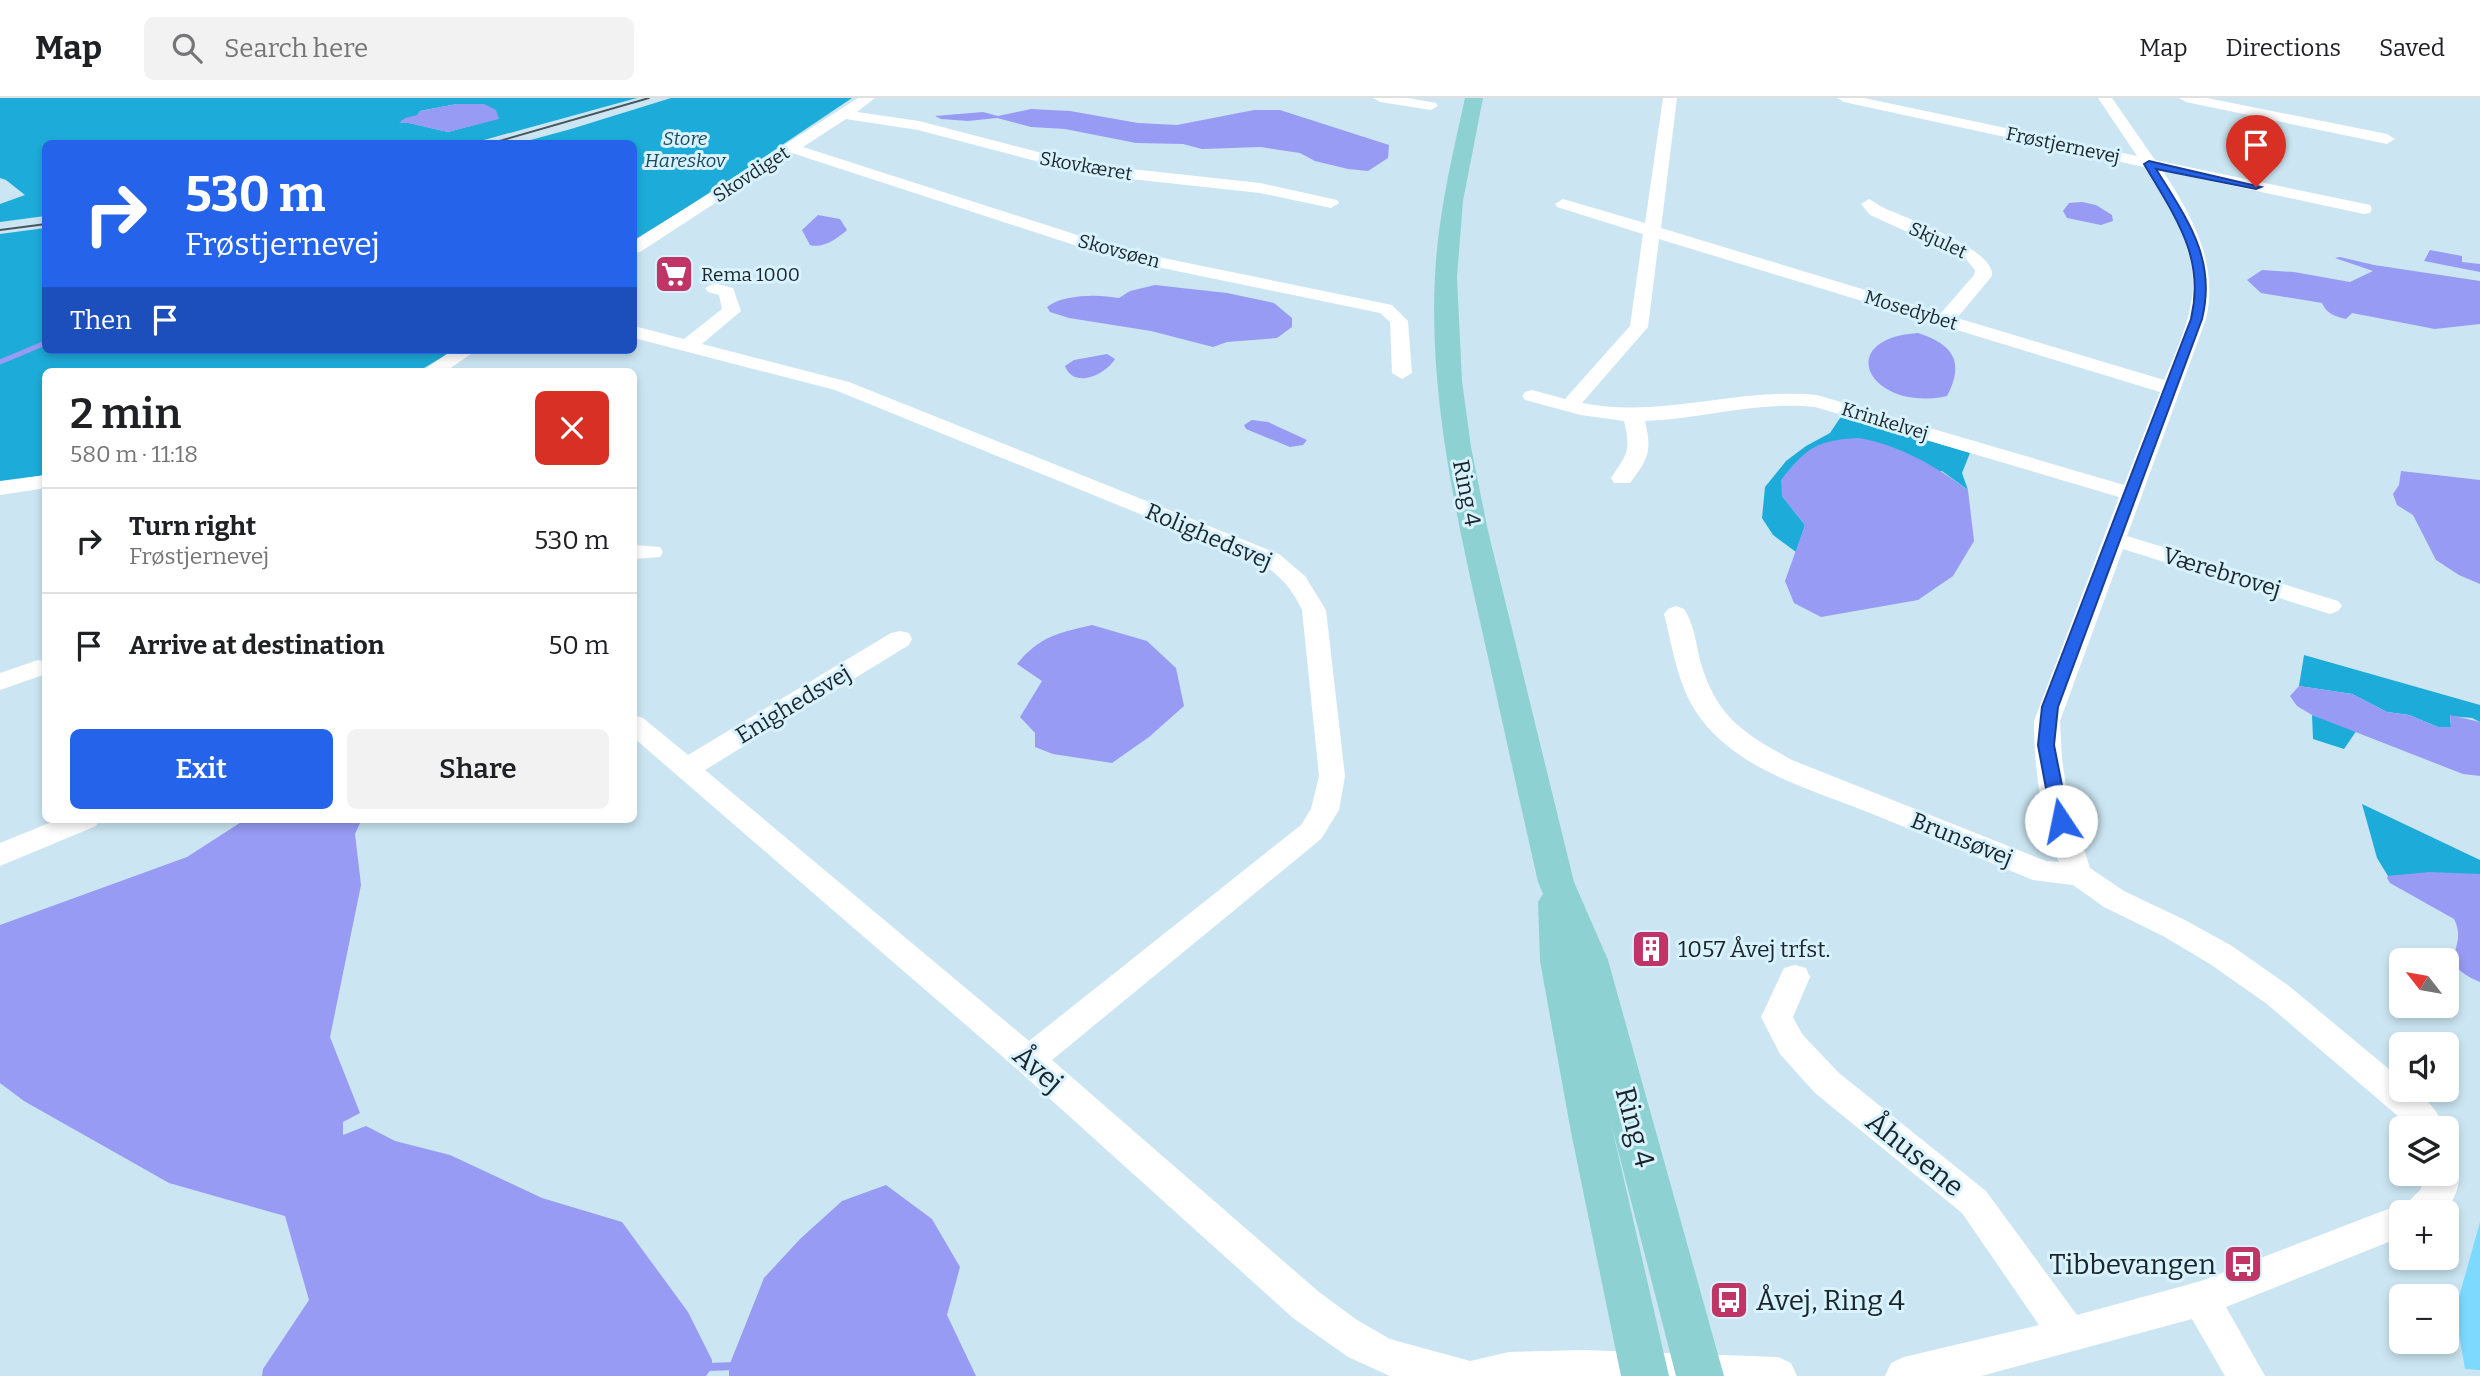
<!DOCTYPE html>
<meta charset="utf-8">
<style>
:root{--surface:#fff;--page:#f2f2f2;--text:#202124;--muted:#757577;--line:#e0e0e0;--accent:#2563eb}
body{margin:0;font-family:Bitter,serif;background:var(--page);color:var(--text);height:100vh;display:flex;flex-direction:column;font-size:26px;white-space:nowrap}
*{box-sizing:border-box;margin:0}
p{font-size:23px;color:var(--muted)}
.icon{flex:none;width:38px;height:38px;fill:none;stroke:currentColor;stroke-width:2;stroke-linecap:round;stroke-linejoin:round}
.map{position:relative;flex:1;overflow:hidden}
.sheet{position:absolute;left:42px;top:270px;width:595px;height:455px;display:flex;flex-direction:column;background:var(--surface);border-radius:10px;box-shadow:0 4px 10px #0003}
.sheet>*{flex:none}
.guide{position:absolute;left:42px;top:42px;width:595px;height:214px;border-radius:10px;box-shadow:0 4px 10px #0003;background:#2563eb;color:#fff;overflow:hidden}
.needle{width:46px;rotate:301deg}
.fabs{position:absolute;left:2389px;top:850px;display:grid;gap:14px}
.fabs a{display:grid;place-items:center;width:70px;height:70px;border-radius:10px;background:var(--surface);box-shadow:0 4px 10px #0003;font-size:35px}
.pin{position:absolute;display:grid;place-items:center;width:60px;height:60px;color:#fff;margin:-72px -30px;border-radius:50% 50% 50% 0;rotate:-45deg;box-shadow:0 0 7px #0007}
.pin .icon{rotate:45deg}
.me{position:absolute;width:77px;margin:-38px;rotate:349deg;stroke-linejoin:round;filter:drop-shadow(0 0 5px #0008)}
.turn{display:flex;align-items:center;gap:24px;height:147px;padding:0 28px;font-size:32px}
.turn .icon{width:91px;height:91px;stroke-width:2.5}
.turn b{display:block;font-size:49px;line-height:60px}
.then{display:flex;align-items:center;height:66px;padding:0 28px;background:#0003;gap:14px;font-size:26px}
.round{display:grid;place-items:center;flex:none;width:74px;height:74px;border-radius:10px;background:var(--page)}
.head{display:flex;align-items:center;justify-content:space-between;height:119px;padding:0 28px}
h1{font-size:42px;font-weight:600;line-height:52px}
.button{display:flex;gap:14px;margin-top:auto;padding:14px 28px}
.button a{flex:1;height:80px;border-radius:10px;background:var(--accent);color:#fff;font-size:28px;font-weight:600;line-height:80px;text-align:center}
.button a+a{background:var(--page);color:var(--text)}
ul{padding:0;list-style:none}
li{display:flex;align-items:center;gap:21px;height:105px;padding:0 28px;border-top:2px solid var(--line)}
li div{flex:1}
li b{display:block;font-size:26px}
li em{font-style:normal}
header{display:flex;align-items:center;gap:42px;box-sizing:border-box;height:98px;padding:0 35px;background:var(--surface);border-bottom:2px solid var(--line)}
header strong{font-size:33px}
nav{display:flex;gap:38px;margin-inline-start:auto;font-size:24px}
.search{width:490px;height:63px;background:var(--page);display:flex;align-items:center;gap:18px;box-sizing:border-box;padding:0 24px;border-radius:10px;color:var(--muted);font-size:26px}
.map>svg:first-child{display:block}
.green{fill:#7ddafe}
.forest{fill:#1dacd9;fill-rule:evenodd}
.water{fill:#979bf3}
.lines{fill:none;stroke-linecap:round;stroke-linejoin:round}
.stream-far1{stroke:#979bf3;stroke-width:5}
.stream{stroke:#979bf3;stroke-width:8}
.minor{fill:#fff;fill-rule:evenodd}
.major{fill:#8ed1d3;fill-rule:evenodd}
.tram{stroke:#4a585e;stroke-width:2}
.route{fill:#2563eb;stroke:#184099;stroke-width:2}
.labels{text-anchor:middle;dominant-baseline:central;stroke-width:6;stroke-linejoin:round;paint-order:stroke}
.far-park-label{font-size:19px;font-style:italic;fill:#164b5e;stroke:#d8f3ff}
.far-street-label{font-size:19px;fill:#1c262a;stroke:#d8f3ff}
.far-poi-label{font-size:19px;fill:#1c262a;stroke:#d8f3ff;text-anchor:start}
.street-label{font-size:23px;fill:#1c262a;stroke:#d8f3ff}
.poi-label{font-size:23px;fill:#1c262a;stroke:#d8f3ff;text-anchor:start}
.near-street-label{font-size:28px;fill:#1c262a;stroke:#d8f3ff}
.near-poi-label{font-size:28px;fill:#1c262a;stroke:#d8f3ff;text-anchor:end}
</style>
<header>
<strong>Map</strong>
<div class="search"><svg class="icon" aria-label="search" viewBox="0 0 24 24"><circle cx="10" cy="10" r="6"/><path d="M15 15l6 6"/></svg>Search here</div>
<nav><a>Map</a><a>Directions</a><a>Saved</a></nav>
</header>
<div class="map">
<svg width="2480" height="1278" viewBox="0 0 2480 1278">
<rect width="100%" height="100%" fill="#cbe6f2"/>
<polygon class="green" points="2480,1124 2480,1272 2465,1271 2455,1213"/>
<g class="forest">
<path d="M 0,0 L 637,0 L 473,45 L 46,46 L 45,118 L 0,124 L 0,106 L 25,97 L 6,82 L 0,80 ZM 457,6 L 475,8 L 499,20 L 448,34 L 401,23 L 418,17 L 420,13 Z"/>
<polygon points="671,0 852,0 712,94 634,142 634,46 516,46 571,31"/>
<polygon points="45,130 46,252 454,252 419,273 46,273 45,377 0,384 0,136"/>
<polygon points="1842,317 1970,355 1962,375 1968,392 1942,373 1782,398 1805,427 1796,454 1773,437 1762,420 1765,389 1786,363 1806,348 1830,335"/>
<polygon points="2304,557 2480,607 2480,624 2472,620 2450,618 2451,629 2438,629 2409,617 2387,614 2352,596 2299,588"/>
<polygon points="2312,617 2357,632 2344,651 2313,641"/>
<polygon points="2362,706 2480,762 2480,776 2388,778 2377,760"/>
</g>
<g class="water">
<polygon points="457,6 484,6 496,12 499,21 448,34 408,25 399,25 405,20 417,17 420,13"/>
<polygon points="1031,11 1070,13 1138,25 1177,27 1254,12 1280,12 1389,47 1388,60 1368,73 1348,71 1315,63 1300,55 1261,49 1202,51 1183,46 1136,45 1065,31 1031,29 997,20 968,23 941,21 935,18 983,14 998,18"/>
<polygon points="2082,104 2096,107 2112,117 2113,123 2101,127 2067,120 2063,113 2069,105"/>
<path d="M 818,117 L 840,121 L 847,132 C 838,140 823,151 810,147 L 802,132 Z"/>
<polygon points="2430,152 2462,158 2462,164 2480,166 2480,174 2424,163"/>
<path d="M 2340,159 L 2374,167 L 2480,183 L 2480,226 L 2435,231 L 2352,215 L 2346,221 C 2334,218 2327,216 2322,205 L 2261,195 L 2247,182 L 2262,172 L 2294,174 L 2350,184 L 2373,173 L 2335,160 Z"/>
<path d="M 1155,187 L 1227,195 L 1274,205 L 1292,220 L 1292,229 L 1277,240 L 1227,244 L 1213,249 L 1151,233 L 1069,220 L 1050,214 L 1047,209 C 1063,196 1099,196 1119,200 L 1130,193 Z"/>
<path d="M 1918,235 C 1953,246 1965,264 1947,298 C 1870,315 1831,241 1918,235 Z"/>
<path d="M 1107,256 L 1115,261 C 1106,276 1074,292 1065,268 L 1074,262 Z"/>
<polygon points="1252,322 1268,324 1307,342 1303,347 1290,349 1246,331 1244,327"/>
<path d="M 1858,340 C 1898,346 1935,368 1968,392 L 1974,443 L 1953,478 L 1918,502 L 1821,519 L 1794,505 L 1785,483 L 1805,427 L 1782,398 L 1781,382 C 1806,350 1817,342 1858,340 Z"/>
<polygon points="2401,373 2480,382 2480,486 2459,477 2436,462 2413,417 2397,407 2393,396 2399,387"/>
<path d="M 1092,527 L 1147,543 L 1176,570 L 1184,608 L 1149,639 L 1112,665 L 1053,656 L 1035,649 L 1035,635 L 1020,619 L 1042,583 L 1017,566 C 1040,538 1058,535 1092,527 Z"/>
<polygon points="2299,588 2352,596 2387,614 2409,617 2438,629 2451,629 2450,617 2480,624 2480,678 2463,676 2312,617 2297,608 2290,598"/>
<polygon points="246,721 362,721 355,736 361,787 330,939 360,1015 343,1024 343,1037 366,1028 395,1043 450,1057 542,1100 622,1124 688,1214 712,1262 712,1270 706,1278 262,1278 263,1271 309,1202 285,1118 169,1085 24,1003 0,985 0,827 187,759"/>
<path d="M 2429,774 L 2480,776 L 2480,884 C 2431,863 2470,852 2454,821 L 2390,785 L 2387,780 L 2388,778 Z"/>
<polygon points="886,1087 932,1121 960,1169 947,1217 976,1278 729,1278 729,1268 764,1180 800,1141 842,1103"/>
</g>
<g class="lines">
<polyline class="stream-far1" points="0,264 43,246"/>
<polyline class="stream" points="706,1269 737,1268"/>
<g class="minor">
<polygon points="858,0 875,0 857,14 919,23 1085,66 1260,85 1337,102 1339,105 1331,110 1260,95 1085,76 918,32 846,21 803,49 1124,152 1392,207 1408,223 1412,275 1402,281 1392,275 1390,224 1380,215 1114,160 792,55 640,154 634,155 634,143"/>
<polygon points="1373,0 1408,0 1436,5 1438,8 1431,12 1380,4"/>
<path d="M 1663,0 L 1677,0 L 1661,130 L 1941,215 L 1974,177 L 1975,172 L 1965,160 L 1870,117 L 1861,106 L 1869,101 L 1882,109 C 1905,120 1996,151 1992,178 L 1957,220 L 2164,282 C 2175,256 2188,228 2192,200 C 2199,153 2168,106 2144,69 L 1844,4 L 1837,0 L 1864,0 L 2137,58 L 2098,0 L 2112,0 L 2155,62 L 2370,107 L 2372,111 L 2370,115 L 2364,116 L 2163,73 C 2192,118 2219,166 2206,221 L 2127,438 L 2338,503 L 2342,508 L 2338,513 L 2330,516 L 2123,451 L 2060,623 L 2062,661 L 2068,702 L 2090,770 L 2124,793 L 2185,822 L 2232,848 L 2289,888 L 2401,981 L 2401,992 C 2423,992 2437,1012 2446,1031 L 2409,1031 L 2399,1019 L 2267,906 L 2210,866 L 2163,838 L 2104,809 L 2073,787 L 2033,782 C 1980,760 1928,739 1875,717 C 1816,693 1741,674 1701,621 C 1678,591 1673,551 1664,516 L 1668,511 L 1676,508 L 1684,511 C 1694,525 1696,546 1700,562 C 1716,619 1743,635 1792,662 L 2046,763 L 2059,764 C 2041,720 2034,671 2034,623 L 2119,399 L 1815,309 C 1757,303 1702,321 1645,323 C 1652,353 1649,360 1630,385 L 1614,385 L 1611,380 C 1628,355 1631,353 1624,323 L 1581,317 L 1525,302 L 1522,298 L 1525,294 L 1532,292 L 1565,301 L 1630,228 L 1643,136 L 1557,109 L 1555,106 L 1563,101 L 1645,125 ZM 1659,141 L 2160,294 L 2124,387 L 1817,297 C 1738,289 1662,321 1582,305 L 1648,229 Z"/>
<polygon points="2179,0 2207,0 2387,36 2395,41 2387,46 2186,4"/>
<path d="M 714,185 L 733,190 L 741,213 L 702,246 L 849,284 L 1279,456 L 1305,478 L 1326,512 L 1345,678 L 1339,712 L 1321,741 L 1052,962 L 1319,1194 L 1357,1222 L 1390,1241 L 1470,1263 L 1509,1254 L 1583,1252 L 1778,1259 L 1791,1265 L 1797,1278 L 1390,1278 L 1348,1259 L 1293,1220 L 1018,972 L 634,640 L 634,617 L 643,620 L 688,657 L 891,535 L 900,533 L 909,535 L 912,541 L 909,547 L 705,672 L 1029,943 L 1301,727 L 1311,711 L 1319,678 L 1302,512 C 1293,492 1281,479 1263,466 L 835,292 L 634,240 L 634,228 L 684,241 L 722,211 L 719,197 L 708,194 L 705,190 Z"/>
<polygon points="453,252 477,252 446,273 422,273"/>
<polygon points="46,377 46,390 0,397 0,383"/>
<polygon points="634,447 660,449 663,454 660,459 634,461"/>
<polygon points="38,562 46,564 46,576 0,592 0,575"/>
<polygon points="59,721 100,721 96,728 0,768 0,745"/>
<path d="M 1795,867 L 1806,870 L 1810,879 L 1793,919 L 1802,936 L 1839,975 L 1986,1093 L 2077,1217 L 2201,1183 L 2401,1106 L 2405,1107 L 2420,1092 L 2427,1076 L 2446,1076 L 2446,1061 L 2456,1065 C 2464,1083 2455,1099 2445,1115 L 2401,1115 L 2401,1139 L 2226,1209 L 2265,1278 L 2225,1278 L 2192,1221 L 1981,1278 L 1885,1278 L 1891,1265 L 1904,1259 L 2039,1227 L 1962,1115 L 1815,995 L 1780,956 L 1761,919 L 1784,870 Z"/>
</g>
<path class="major" d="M 1465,0 L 1483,0 L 1463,103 L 1457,179 L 1462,283 L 1471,349 L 1488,433 L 1574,784 L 1608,862 L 1724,1278 L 1676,1278 L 1611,1025 L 1669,1278 L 1621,1278 L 1571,1034 L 1540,863 L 1538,804 L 1543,796 L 1538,784 C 1518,696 1499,608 1479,519 C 1454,408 1429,293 1435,178 C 1438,117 1452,59 1465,0 Z"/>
<g class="tram">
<polyline points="489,46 649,0"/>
<polyline points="0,132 46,126"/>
</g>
</g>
<path class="route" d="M 2149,63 L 2261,89 L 2256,91 L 2156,71 C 2186,120 2217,160 2202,221 L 2058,609 L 2054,647 L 2069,723 L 2061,730 L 2052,723 L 2038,647 L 2042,609 L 2191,221 C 2206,159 2174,117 2144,66 Z"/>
<defs>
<g id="supermarket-square" transform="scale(2.0125)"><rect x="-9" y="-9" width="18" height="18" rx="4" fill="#c13566" stroke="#d8f3ff"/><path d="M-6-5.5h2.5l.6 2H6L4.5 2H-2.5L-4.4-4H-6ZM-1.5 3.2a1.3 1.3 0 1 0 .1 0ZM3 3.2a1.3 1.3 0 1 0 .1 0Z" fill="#fff"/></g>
<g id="building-square" transform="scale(2.0125)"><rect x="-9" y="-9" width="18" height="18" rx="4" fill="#c13566" stroke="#d8f3ff"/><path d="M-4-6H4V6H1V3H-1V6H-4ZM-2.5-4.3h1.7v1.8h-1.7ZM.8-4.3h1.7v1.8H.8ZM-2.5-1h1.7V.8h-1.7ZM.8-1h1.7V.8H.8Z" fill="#fff"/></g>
<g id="bus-square" transform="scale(2.0125)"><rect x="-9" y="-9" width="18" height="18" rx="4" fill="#c13566" stroke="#d8f3ff"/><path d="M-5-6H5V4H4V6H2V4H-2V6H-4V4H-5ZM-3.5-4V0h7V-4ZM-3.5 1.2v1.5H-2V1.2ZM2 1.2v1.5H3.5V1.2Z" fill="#fff"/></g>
</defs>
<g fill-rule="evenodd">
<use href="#supermarket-square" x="674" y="176"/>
<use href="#building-square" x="1651" y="851"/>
<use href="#bus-square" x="2243" y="1166"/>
<use href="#bus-square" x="1729" y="1202"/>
</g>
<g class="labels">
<g class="far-park-label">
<text x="685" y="40">Store<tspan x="685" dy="22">Hareskov</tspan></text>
</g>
<g class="far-street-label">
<text transform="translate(2063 47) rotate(12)">Frøstjernevej</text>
<text transform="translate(1086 68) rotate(10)">Skovkæret</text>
<text transform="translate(751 76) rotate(-33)">Skovdiget</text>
<text transform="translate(1938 142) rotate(25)">Skjulet</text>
<text transform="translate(1119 153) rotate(15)">Skovsøen</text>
<text transform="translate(1911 212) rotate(17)">Mosedybet</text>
<text transform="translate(1885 323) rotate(17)">Krinkelvej</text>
</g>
<g class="far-poi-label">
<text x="701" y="176">Rema 1000</text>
</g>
<g class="street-label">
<text transform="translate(1467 395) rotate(79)">Ring 4</text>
<text transform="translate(1209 438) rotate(23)">Rolighedsvej</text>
<text transform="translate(2222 474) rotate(17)">Værebrovej</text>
<text transform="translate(793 606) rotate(-31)">Enighedsvej</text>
<text transform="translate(1962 741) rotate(22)">Brunsøvej</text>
</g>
<g class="poi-label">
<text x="1678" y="851">1057 Åvej trfst.</text>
</g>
<g class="near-street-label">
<text transform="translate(1038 971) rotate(41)">Åvej</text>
<text transform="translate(1635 1029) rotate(75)">Ring 4</text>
<text transform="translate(1915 1056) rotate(39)">Åhusene</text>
</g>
<g class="near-poi-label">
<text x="2216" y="1166">Tibbevangen</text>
<text x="1756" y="1202" text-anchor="start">Åvej, Ring 4</text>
</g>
</g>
</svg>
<div class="fabs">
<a><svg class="needle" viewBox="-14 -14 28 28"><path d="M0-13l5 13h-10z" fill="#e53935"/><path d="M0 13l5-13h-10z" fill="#757577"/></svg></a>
<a><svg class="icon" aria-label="sound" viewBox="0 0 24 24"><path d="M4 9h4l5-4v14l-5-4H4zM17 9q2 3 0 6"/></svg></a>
<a><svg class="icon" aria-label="layers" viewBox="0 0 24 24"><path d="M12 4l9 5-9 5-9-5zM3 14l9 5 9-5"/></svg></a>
<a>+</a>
<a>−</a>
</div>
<div class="pin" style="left:2256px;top:89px;background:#d93025"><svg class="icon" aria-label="arrive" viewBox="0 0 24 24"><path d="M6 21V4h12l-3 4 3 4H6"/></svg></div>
<svg class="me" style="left:2061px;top:723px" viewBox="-20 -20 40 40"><circle r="19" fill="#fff"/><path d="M0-13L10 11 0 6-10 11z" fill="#2563eb"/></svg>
<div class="guide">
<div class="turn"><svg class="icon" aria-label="right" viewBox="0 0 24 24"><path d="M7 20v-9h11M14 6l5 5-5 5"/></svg><div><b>530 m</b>Frøstjernevej</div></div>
<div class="then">Then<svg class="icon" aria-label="arrive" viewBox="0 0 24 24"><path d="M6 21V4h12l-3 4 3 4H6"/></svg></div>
</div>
<section class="sheet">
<div class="head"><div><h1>2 min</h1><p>580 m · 11:18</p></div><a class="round" style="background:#d93025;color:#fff"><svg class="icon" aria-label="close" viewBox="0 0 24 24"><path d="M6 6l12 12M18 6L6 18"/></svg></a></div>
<ul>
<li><svg class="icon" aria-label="right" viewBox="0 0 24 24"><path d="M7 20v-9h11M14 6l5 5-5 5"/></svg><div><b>Turn right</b><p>Frøstjernevej</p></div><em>530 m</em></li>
<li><svg class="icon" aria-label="arrive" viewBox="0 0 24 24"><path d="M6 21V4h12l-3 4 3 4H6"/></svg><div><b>Arrive at destination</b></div><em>50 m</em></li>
</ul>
<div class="button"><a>Exit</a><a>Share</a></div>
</section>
</div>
